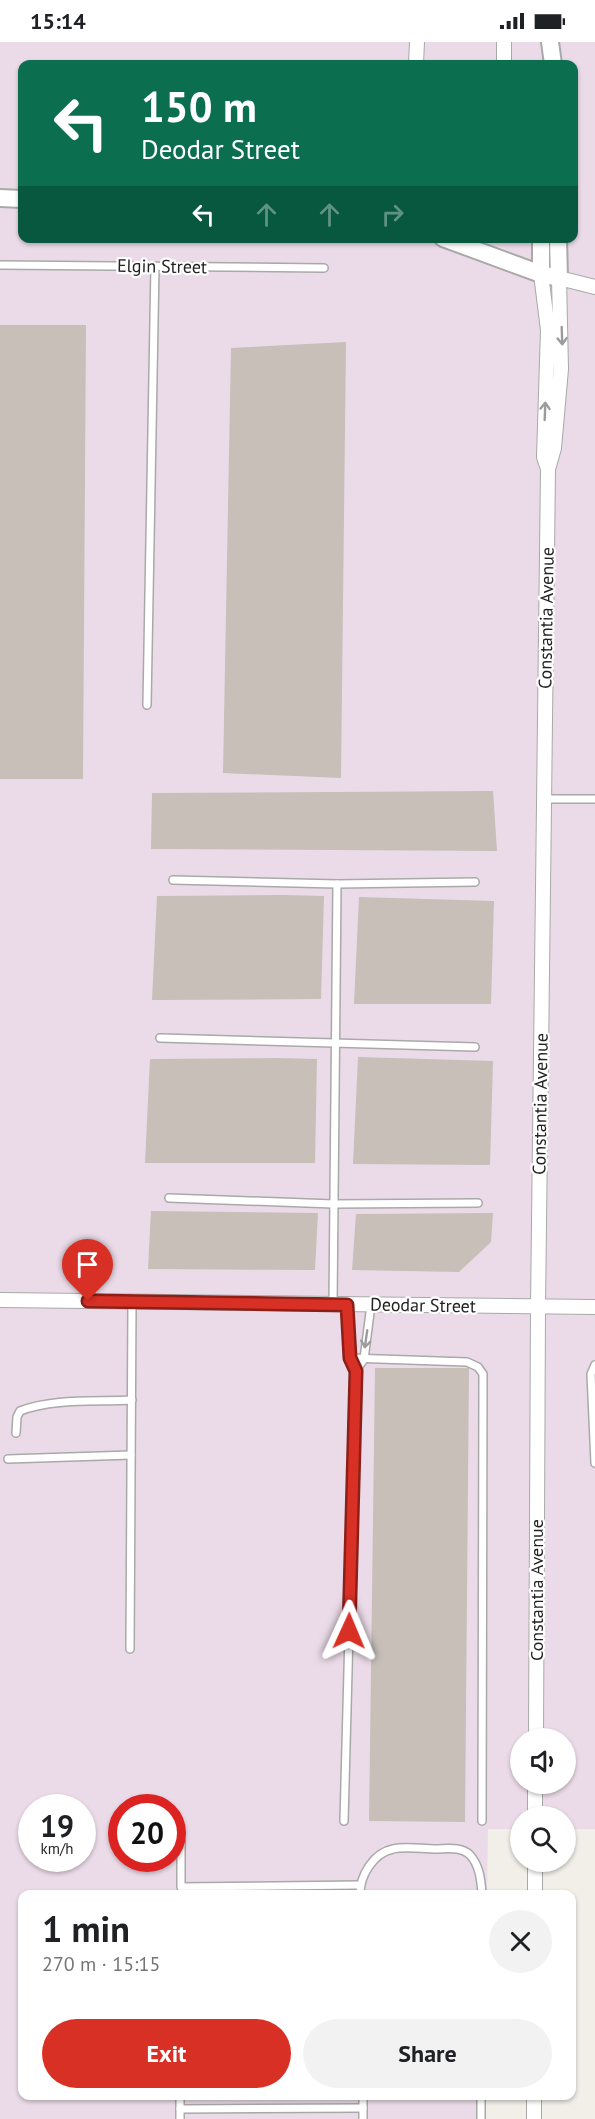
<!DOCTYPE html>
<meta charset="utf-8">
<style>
:root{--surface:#fff;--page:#f2f2f2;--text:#202124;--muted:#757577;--accent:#d93025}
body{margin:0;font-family:"PT Sans",sans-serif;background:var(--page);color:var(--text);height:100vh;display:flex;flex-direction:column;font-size:22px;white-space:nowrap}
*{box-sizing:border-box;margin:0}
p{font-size:20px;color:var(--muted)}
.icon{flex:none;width:33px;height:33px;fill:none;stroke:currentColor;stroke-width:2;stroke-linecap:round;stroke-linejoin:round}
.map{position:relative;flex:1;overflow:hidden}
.side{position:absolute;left:18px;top:1848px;width:558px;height:210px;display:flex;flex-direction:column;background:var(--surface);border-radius:12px;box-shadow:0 2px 4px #0004}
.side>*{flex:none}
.guide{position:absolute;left:18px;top:18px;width:560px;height:183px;border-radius:12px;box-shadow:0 2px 4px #0004;background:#0b6e4f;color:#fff;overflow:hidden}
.controls{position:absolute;left:510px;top:1686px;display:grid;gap:12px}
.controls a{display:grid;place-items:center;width:66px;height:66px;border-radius:50%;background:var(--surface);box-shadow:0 2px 4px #0004;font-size:30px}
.speed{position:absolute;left:18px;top:1752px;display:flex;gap:12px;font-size:30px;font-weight:700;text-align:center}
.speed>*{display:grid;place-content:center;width:78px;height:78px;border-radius:50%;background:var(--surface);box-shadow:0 2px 4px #0004;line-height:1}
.speed small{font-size:15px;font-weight:400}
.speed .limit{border:9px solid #d22;background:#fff;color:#111}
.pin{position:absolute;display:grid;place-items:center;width:51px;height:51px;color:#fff;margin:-62px -26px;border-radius:50% 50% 50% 0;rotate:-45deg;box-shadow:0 0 6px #0007}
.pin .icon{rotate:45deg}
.me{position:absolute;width:66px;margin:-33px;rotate:1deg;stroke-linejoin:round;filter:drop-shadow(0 0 4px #0008)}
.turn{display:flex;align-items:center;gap:21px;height:126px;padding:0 24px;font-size:27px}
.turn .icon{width:78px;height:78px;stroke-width:2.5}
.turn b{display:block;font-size:42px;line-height:51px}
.lanes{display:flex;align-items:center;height:57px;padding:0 24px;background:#0003;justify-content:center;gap:30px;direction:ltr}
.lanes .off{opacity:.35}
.round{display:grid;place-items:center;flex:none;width:63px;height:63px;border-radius:32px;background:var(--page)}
.overview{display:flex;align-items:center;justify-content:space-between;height:102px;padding:0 24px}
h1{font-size:36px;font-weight:600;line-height:45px}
.button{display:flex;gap:12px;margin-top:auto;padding:12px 24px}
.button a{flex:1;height:69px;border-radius:36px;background:var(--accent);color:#fff;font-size:24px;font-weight:600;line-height:69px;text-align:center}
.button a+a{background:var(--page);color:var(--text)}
.status{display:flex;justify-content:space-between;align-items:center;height:42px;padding:0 30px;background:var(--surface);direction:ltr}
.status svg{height:16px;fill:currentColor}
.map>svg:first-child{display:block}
.industrial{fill:#ebdbe8;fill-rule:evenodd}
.building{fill:#c7bfb8}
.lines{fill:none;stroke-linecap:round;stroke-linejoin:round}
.service-casing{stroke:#a9a9a9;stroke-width:10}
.minor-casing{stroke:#a9a9a9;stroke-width:16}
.tertiary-casing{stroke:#a9a9a9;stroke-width:20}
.service{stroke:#fff;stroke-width:7}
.minor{stroke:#fff;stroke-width:14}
.tertiary{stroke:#fff;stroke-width:16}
.oneway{stroke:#9c9c9c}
.route-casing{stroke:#8d1f18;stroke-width:15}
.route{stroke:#d93025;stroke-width:10}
.labels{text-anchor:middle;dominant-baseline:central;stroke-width:4.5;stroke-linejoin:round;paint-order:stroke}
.street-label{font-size:18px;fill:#222;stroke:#fff}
</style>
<div class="status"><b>15:14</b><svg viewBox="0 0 49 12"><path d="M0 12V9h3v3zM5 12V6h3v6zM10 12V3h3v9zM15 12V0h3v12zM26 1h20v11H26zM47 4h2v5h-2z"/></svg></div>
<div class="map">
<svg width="595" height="2077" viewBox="0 0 595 2077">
<rect width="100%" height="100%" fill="#f2efe9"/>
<path class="industrial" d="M 0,0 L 595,0 L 595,1787 L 566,1787 L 566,1774 L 520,1774 L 520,1787 L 488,1787 L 487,1852 L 22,1852 L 22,2054 L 485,2054 L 485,2077 L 0,2077 ZM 22,22 L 573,22 L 573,196 L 22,196 ZM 520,1696 L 566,1696 L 566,1742 L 520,1742 ZM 32,1766 L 82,1766 L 82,1816 L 32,1816 ZM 122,1766 L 172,1766 L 172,1816 L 122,1816 Z"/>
<g class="building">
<polygon points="0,283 86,283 83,737 0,737"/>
<polygon points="346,300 341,736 223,731 231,306"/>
<polygon points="493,749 497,809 151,807 152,751"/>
<polygon points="283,853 324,854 321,957 152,958 157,854"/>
<polygon points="359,855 494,859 491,962 354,962"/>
<polygon points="358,1015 493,1019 490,1123 353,1122"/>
<polygon points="276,1016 317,1017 315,1121 145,1121 150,1017"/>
<polygon points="151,1169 318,1171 315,1228 148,1227"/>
<polygon points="493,1171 491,1200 459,1230 352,1228 356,1172"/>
<polygon points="375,1326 469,1326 465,1780 369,1779"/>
</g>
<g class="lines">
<g class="service-casing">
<g id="service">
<polyline points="0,223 324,226"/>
<polyline points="147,663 155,224"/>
<polyline points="544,757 595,757"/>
<polyline points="173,838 337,842 475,840"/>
<polyline points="160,996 475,1005"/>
<polyline points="169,1156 333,1162 478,1161"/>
<polyline points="333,1262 337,842"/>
<polyline points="350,1316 467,1320 478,1325 483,1332 482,1779"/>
<polyline points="595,1323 591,1332 595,1421"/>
<polyline points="356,1329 364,1317 371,1263"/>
<path d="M 16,1391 L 17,1375 L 20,1369 C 52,1356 97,1360 132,1358"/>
<polyline points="8,1417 131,1413"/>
<polyline points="130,1607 132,1260"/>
<polyline points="344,1779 356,1329 350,1316 347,1262"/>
<polyline points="181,1800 181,1845 360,1843"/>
<path d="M 360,1852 C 360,1834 373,1811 393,1807 C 406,1804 422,1807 435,1807 C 447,1807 461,1804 470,1813 C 480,1824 481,1839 482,1852"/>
<polyline points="363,2054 363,2077"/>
<polyline points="180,2067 363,2066"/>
<polyline points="180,2077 180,2054"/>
<polyline points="481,2077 481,2054"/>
</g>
</g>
<g class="minor-casing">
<g id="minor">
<polyline points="416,22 417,0"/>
<polyline points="504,22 504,0"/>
<polyline points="548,427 554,406 561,327 559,236 595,245"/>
<polyline points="0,1258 595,1265"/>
<polyline points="536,1696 538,1265 548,427 544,415 548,288 541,232"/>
<polyline points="535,1774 535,1742"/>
<polyline points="535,1852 535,1820"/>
<polyline points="534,2077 534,2054"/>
</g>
</g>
<g class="tertiary-casing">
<g id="tertiary">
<polyline points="550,0 553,22"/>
<polyline points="0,156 22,157"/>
<polyline points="443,196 541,232 559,236 558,196"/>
<polyline points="541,232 541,196"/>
</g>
</g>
<use href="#service" class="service"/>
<use href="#minor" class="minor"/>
<use href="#tertiary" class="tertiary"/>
</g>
<defs><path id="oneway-shaft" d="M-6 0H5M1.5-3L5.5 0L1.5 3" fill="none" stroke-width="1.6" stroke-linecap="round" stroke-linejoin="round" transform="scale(1.5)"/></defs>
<g class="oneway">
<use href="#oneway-shaft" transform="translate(562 294) rotate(88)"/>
<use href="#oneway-shaft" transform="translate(545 369) rotate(-88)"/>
<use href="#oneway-shaft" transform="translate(366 1297) rotate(98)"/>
</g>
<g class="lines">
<g class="route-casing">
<polyline id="route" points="88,1259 347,1263 350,1316 356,1329 349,1589"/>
</g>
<use href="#route" class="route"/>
</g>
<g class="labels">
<g class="street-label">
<text transform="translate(162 224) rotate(1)">Elgin Street</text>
<text transform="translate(546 576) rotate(-89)">Constantia Avenue</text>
<text transform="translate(540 1062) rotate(-89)">Constantia Avenue</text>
<text transform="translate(423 1263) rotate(1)">Deodar Street</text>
<text transform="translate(536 1548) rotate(-90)">Constantia Avenue</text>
</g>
</g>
</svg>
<div class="controls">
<a><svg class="icon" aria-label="sound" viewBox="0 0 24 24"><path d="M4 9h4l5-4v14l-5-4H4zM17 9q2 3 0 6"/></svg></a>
<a><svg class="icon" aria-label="search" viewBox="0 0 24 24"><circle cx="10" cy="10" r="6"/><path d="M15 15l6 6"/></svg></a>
</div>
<div class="speed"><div>19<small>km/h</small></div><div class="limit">20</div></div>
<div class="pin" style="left:88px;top:1259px;background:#d93025"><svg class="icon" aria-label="arrive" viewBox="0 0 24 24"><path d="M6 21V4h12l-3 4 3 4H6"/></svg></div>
<svg class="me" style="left:349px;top:1589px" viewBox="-20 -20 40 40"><path d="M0-17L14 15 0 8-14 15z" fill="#d93025" stroke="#fff" stroke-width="4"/></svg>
<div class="guide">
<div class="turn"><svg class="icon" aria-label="left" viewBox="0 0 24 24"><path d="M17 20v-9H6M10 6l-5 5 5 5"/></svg><div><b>150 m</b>Deodar Street</div></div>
<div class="lanes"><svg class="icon" aria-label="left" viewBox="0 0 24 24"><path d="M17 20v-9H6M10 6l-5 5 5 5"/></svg><svg class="icon off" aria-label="ahead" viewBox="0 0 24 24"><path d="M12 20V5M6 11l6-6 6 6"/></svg><svg class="icon off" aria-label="ahead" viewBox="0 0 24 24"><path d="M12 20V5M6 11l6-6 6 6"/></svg><svg class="icon off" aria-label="right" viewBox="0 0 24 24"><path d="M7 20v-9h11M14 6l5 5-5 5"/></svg></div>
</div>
<section class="side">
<div class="overview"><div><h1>1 min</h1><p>270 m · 15:15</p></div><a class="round"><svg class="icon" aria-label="close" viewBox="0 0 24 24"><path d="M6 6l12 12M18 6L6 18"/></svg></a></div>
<div class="button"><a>Exit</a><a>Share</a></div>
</section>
</div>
